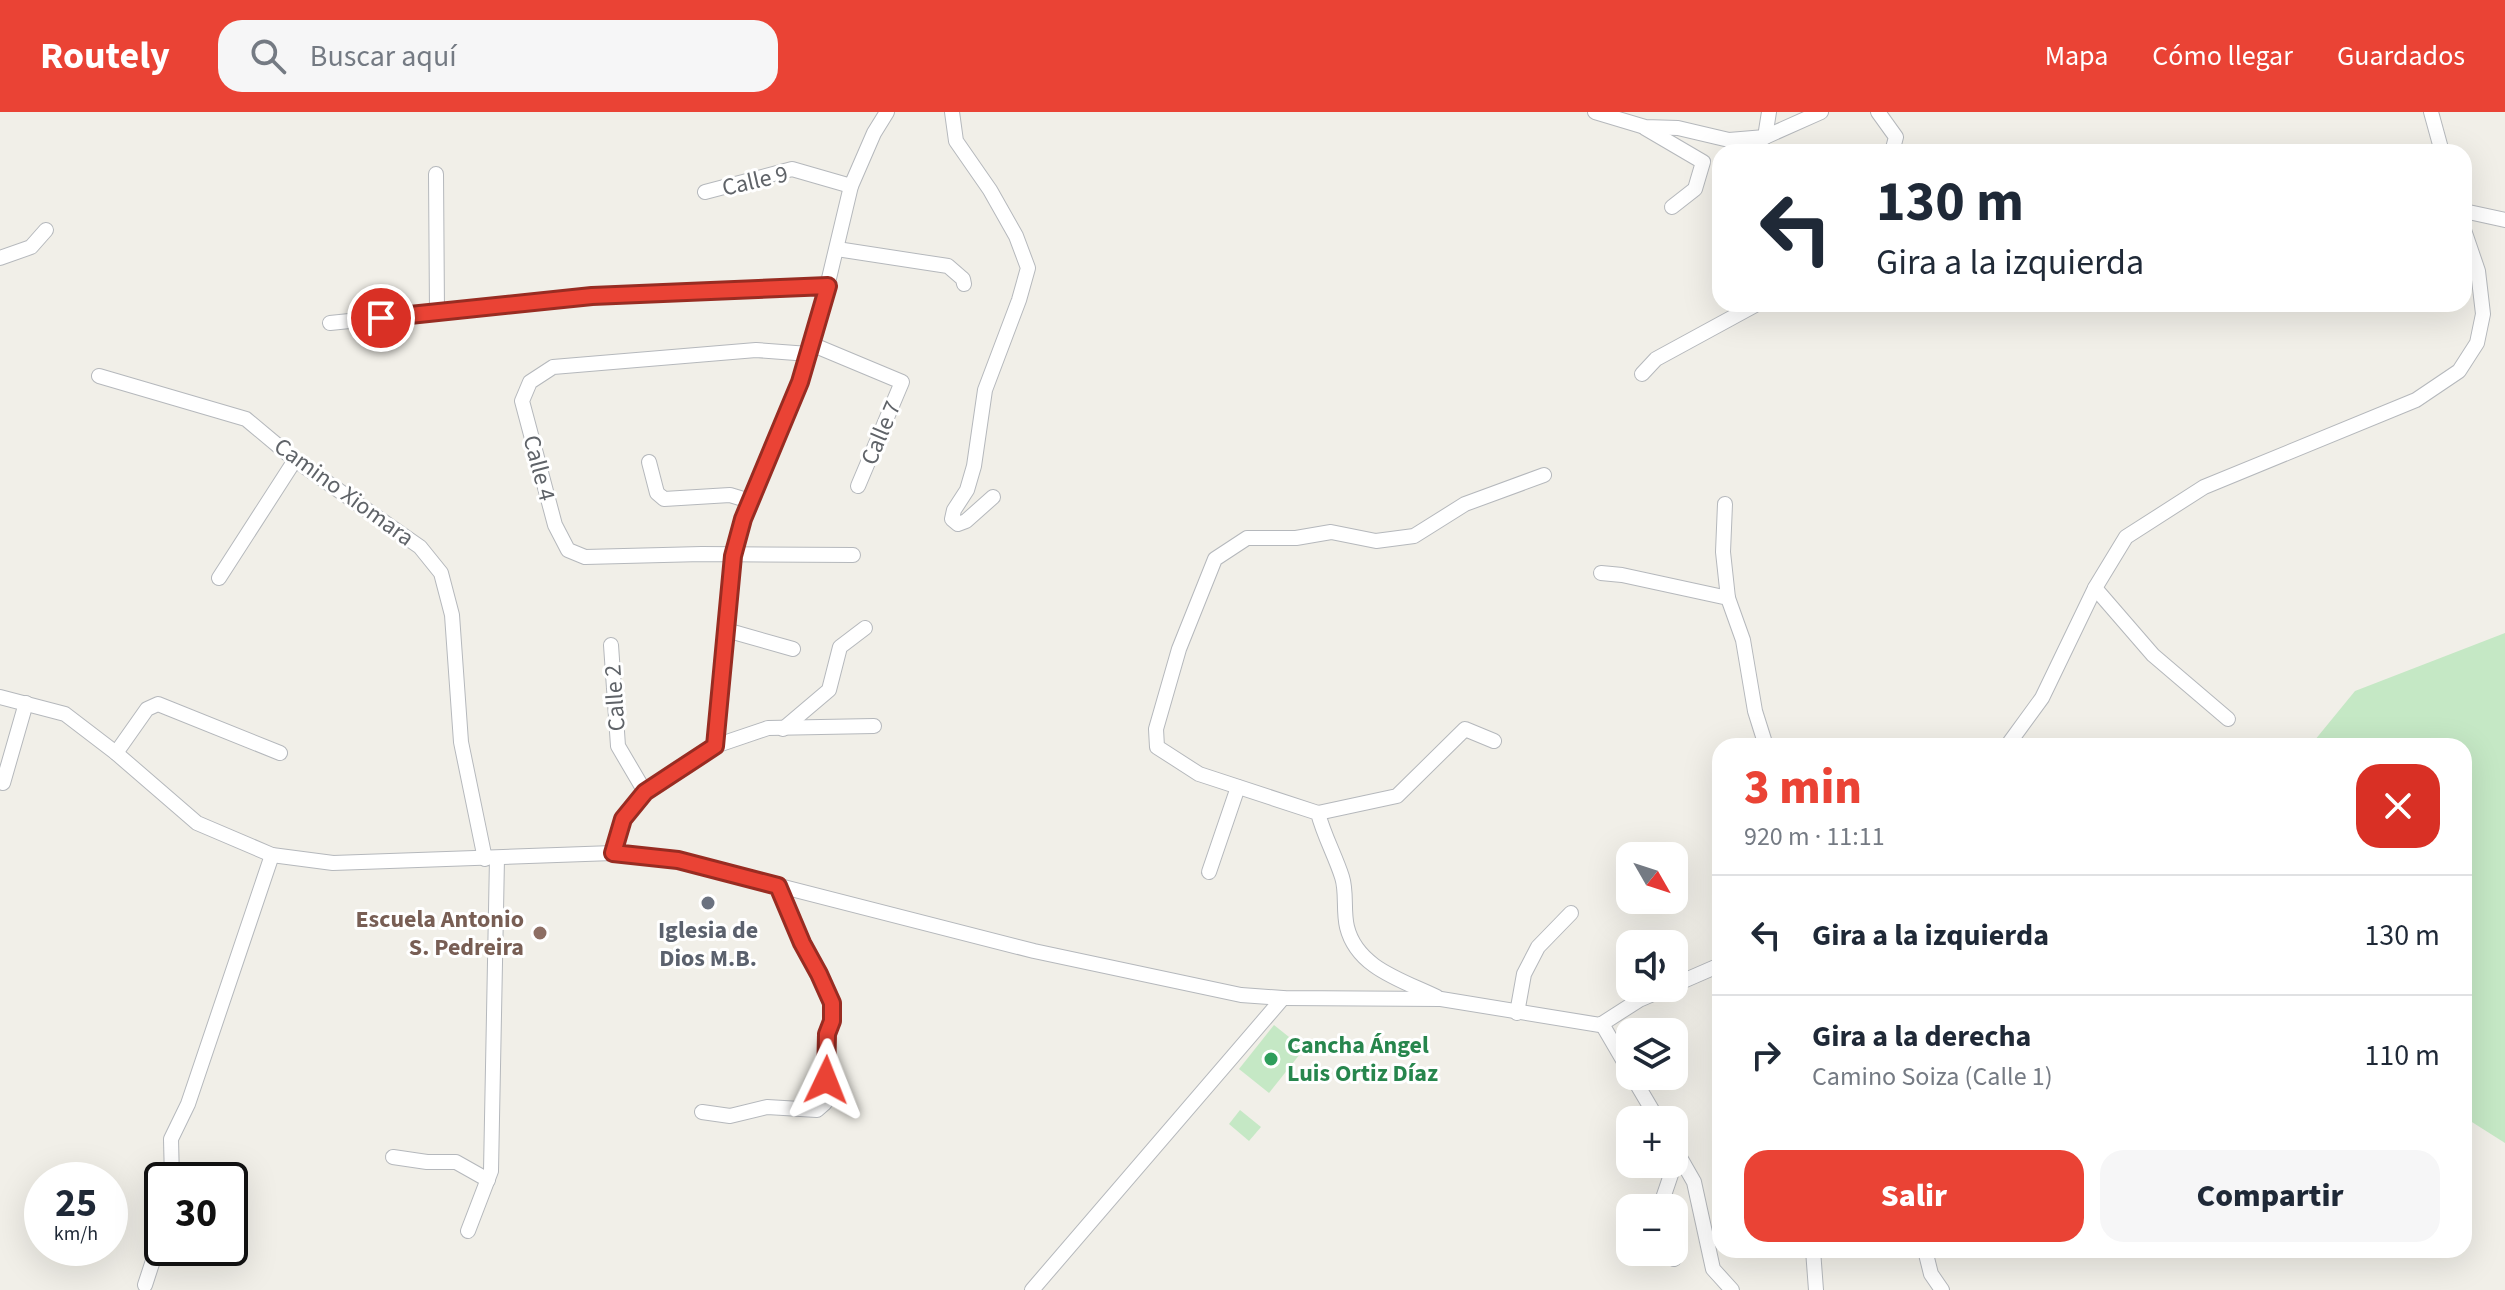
<!DOCTYPE html>
<html lang="es">
<meta charset="utf-8">
<style>
:root{--surface:#fff;--page:#f6f6f7;--text:#1f2937;--muted:#747a83;--line:#e0e1e3;--accent:#ea4335}
body{margin:0;font-family:"Source Sans 3",sans-serif;background:var(--page);color:var(--text);height:100vh;display:flex;flex-direction:column;font-size:30px;white-space:nowrap}
*{box-sizing:border-box;margin:0}
p{font-size:26px;color:var(--muted)}
.icon{flex:none;width:44px;height:44px;fill:none;stroke:currentColor;stroke-width:2;stroke-linecap:round;stroke-linejoin:round}
.map{position:relative;flex:1;overflow:hidden}
.sheet{position:absolute;left:1712px;top:626px;width:760px;height:520px;display:flex;flex-direction:column;background:var(--surface);border-radius:24px;box-shadow:0 8px 32px #0002}
.sheet>*{flex:none}
.top-card{position:absolute;left:1712px;top:32px;width:760px;height:168px;border-radius:24px;box-shadow:0 8px 32px #0002;background:#fff;color:var(--text);overflow:hidden}
.needle{width:52px;rotate:129deg}
.fabs{position:absolute;left:1616px;top:730px;display:grid;gap:16px}
.fabs a{display:grid;place-items:center;width:72px;height:72px;border-radius:16px;background:var(--surface);box-shadow:0 8px 32px #0002;font-size:40px}
.speed{position:absolute;left:24px;top:1050px;display:flex;gap:16px;font-size:40px;font-weight:700;text-align:center}
.speed>*{display:grid;place-content:center;width:104px;height:104px;border-radius:50%;background:var(--surface);box-shadow:0 8px 32px #0002;line-height:1}
.speed small{font-size:20px;font-weight:400}
.speed .limit{border:4px solid #111;border-radius:12px;background:#fff;color:#111}
.pin{position:absolute;display:grid;place-items:center;width:68px;height:68px;color:#fff;margin:-34px;border:4px solid #fff;border-radius:50%;box-shadow:0 2px 8px #0007}
.me{position:absolute;width:88px;margin:-44px;rotate:2deg;stroke-linejoin:round;filter:drop-shadow(0 0 6px #0008)}
.turn{display:flex;align-items:center;gap:28px;height:168px;padding:0 32px;font-size:36px}
.turn .icon{width:104px;height:104px;stroke-width:2.5}
.turn b{display:block;font-size:56px;line-height:68px}
.round{display:grid;place-items:center;flex:none;width:84px;height:84px;border-radius:24px;background:var(--page)}
.summary{display:flex;align-items:center;justify-content:space-between;height:136px;padding:0 32px}
h1{font-size:48px;font-weight:800;line-height:60px;color:var(--accent)}
.button{display:flex;gap:16px;margin-top:auto;padding:16px 32px}
.button a{flex:1;height:92px;border-radius:24px;background:var(--accent);color:#fff;font-size:32px;font-weight:800;line-height:92px;text-align:center}
.button a+a{background:var(--page);color:var(--text)}
ul{padding:0;list-style:none}
li{display:flex;align-items:center;gap:24px;height:120px;padding:0 32px;border-top:2px solid var(--line)}
li div{flex:1}
li b{display:block;font-size:30px}
li em{font-style:normal}
header{display:flex;align-items:center;gap:48px;box-sizing:border-box;height:112px;padding:0 40px;background:var(--accent);color:#fff}
header strong{font-size:38px}
nav{display:flex;gap:44px;margin-inline-start:auto;font-size:28px}
.search{width:560px;height:72px;background:var(--page);display:flex;align-items:center;gap:20px;box-sizing:border-box;padding:0 28px;border-radius:24px;color:var(--muted);font-size:30px}
.map>svg:first-child{display:block}
.green{fill:#c5e8c5}
.lines{fill:none;stroke-linecap:round;stroke-linejoin:round}
.minor-casing{stroke:#b5b8bc;stroke-width:16}
.minor{stroke:#fff;stroke-width:14}
.route-casing{stroke:#982c22;stroke-width:20}
.route{stroke:#ea4335;stroke-width:14}
.worship-dot{fill:#6b7280;stroke:#fff;stroke-width:3}
.education-dot{fill:#8d6e63;stroke:#fff;stroke-width:3}
.leisure-dot{fill:#2e9e5b;stroke:#fff;stroke-width:3}
.labels{text-anchor:middle;dominant-baseline:central;stroke-width:6;stroke-linejoin:round;paint-order:stroke}
.street-label{font-size:24px;fill:#5f6368;stroke:#fff}
.education-label{font-size:24px;font-weight:bold;fill:#785e54;stroke:#fff;text-anchor:end}
.worship-label{font-size:24px;font-weight:bold;fill:#5b616d;stroke:#fff}
.leisure-label{font-size:24px;font-weight:bold;fill:#27864d;stroke:#fff;text-anchor:start}
</style>
<header>
<strong>Routely</strong>
<div class="search"><svg class="icon" aria-label="search" viewBox="0 0 24 24"><circle cx="10" cy="10" r="6"/><path d="M15 15l6 6"/></svg>Buscar aquí</div>
<nav><a>Mapa</a><a>Cómo llegar</a><a>Guardados</a></nav>
</header>
<div class="map">
<svg width="2505" height="1178" viewBox="0 0 2505 1178">
<rect width="100%" height="100%" fill="#f1efe8"/>
<g class="green">
<polygon points="2505,521 2505,1031 2464,1005 2464,634 2310,634 2355,579"/>
<polygon points="1274,913 1304,937 1269,981 1239,957"/>
<polygon points="1240,998 1261,1015 1249,1029 1229,1012"/>
</g>
<g class="lines">
<g class="minor-casing">
<g id="minor">
<polyline points="952,0 956,29 990,78 1016,124 1028,156 1019,188 985,278 974,354 967,378 954,398 952,407 958,412 966,409 993,385"/>
<polyline points="1595,0 1645,15 1678,16 1729,28 1765,25 1821,0"/>
<polyline points="1878,0 1896,25 1892,40"/>
<polyline points="2431,0 2442,40"/>
<polyline points="1645,16 1703,50 1695,77 1672,95"/>
<polyline points="1765,25 1769,0"/>
<polyline points="436,62 437,200"/>
<polyline points="705,80 792,57 851,74"/>
<polyline points="2464,99 2505,108"/>
<polyline points="837,137 948,154 963,167 964,172"/>
<polyline points="0,146 31,135 46,118"/>
<polyline points="330,211 592,184 828,174"/>
<polyline points="811,232 902,270 858,374"/>
<polyline points="809,242 756,238 553,255 530,270 522,289 555,413 568,438 585,445 702,442 853,443"/>
<polyline points="1642,262 1656,247 1757,192"/>
<polyline points="99,264 246,307 295,348 420,435 441,461 452,503 461,630 485,747"/>
<polyline points="649,350 657,381 664,387 730,383 750,389"/>
<polyline points="1725,392 1723,440 1728,486"/>
<polyline points="1601,461 1622,463 1728,486 1743,528 1755,599 1766,634"/>
<polyline points="219,466 295,348"/>
<polyline points="2095,476 2153,543 2228,607"/>
<polyline points="726,518 793,537"/>
<polyline points="611,533 618,634 645,680"/>
<polyline points="0,585 65,602 116,641 197,711 272,743 333,751 613,741 678,748 1034,839 1241,883 1283,886 1441,887 1600,913 1639,888 1667,876"/>
<polyline points="783,617 829,578 840,535 865,516"/>
<polyline points="715,634 768,616 874,614"/>
<polyline points="2007,634 2042,586 2095,476 2126,425 2204,375 2416,288 2459,259 2477,231 2483,202 2478,159 2464,118"/>
<polyline points="116,641 147,597 158,592 280,641"/>
<polyline points="3,671 26,591"/>
<polyline points="1318,701 1397,684 1465,617 1494,629"/>
<polyline points="613,741 623,707 645,680 715,634 733,444 743,407 800,270 821,200 851,74 874,21 887,0"/>
<polyline points="1209,760 1238,675"/>
<polyline points="1674,873 1720,853"/>
<path d="M 1437,885 C 1402,868 1357,856 1347,815 C 1343,799 1347,780 1342,765 C 1335,743 1324,724 1318,701 L 1199,662 L 1157,635 L 1156,617 L 1179,537 L 1215,447 L 1247,426 L 1296,426 L 1331,420 L 1376,429 L 1414,424 L 1465,392 L 1544,363"/>
<polyline points="1517,901 1524,862 1538,835 1571,801"/>
<polyline points="1602,912 1630,960"/>
<polyline points="1632,964 1658,1008"/>
<polyline points="702,1000 730,1004 767,995 817,998 825,991 827,922 832,909 832,891 819,862 802,831 778,774"/>
<polyline points="1674,1035 1694,1070 1713,1157 1732,1178"/>
<polyline points="393,1045 427,1050 456,1050 488,1068"/>
<polyline points="172,1068 171,1027 188,992 272,743"/>
<polyline points="1662,1096 1661,1092 1678,1042"/>
<polyline points="468,1119 491,1059 497,746"/>
<polyline points="1813,1138 1816,1178"/>
<polyline points="1925,1138 1931,1162 1942,1178"/>
<polyline points="1672,1140 1674,1147"/>
<polyline points="145,1173 162,1121"/>
<polyline points="1032,1178 1283,886"/>
</g>
</g>
<use href="#minor" class="minor"/>
</g>
<g class="lines">
<g class="route-casing">
<polyline id="route" points="381,206 592,184 828,174 800,270 743,407 733,444 715,634 645,680 623,707 613,741 678,748 778,774 802,831 819,862 832,891 832,909 827,922 826,968"/>
</g>
<use href="#route" class="route"/>
</g>
<circle class="worship-dot" cx="708" cy="791" r="8"/>
<circle class="education-dot" cx="540" cy="821" r="8"/>
<circle class="leisure-dot" cx="1271" cy="947" r="8"/>
<g class="labels">
<g class="street-label">
<text transform="translate(755 69) rotate(-13)">Calle 9</text>
<text transform="translate(881 321) rotate(-67)">Calle 7</text>
<text transform="translate(539 356) rotate(75)">Calle 4</text>
<text transform="translate(344 380) rotate(36)">Camino Xiomara</text>
<text transform="translate(615 586) rotate(-94)">Calle 2</text>
</g>
<g class="education-label">
<text x="524" y="807">Escuela Antonio<tspan x="524" dy="28">S. Pedreira</tspan></text>
</g>
<g class="worship-label">
<text x="708" y="818">Iglesia de<tspan x="708" dy="28">Dios M.B.</tspan></text>
</g>
<g class="leisure-label">
<text x="1287" y="933">Cancha Ángel<tspan x="1287" dy="28">Luis Ortiz Díaz</tspan></text>
</g>
</g>
</svg>
<div class="fabs">
<a><svg class="needle" viewBox="-14 -14 28 28"><path d="M0-13l5 13h-10z" fill="#e53935"/><path d="M0 13l5-13h-10z" fill="#747a83"/></svg></a>
<a><svg class="icon" aria-label="sound" viewBox="0 0 24 24"><path d="M4 9h4l5-4v14l-5-4H4zM17 9q2 3 0 6"/></svg></a>
<a><svg class="icon" aria-label="layers" viewBox="0 0 24 24"><path d="M12 4l9 5-9 5-9-5zM3 14l9 5 9-5"/></svg></a>
<a>+</a>
<a>−</a>
</div>
<div class="speed"><div>25<small>km/h</small></div><div class="limit">30</div></div>
<div class="pin" style="left:381px;top:206px;background:#d93025"><svg class="icon" aria-label="arrive" viewBox="0 0 24 24"><path d="M6 21V4h12l-3 4 3 4H6"/></svg></div>
<svg class="me" style="left:826px;top:968px" viewBox="-20 -20 40 40"><path d="M0-17L14 15 0 8-14 15z" fill="#ea4335" stroke="#fff" stroke-width="4"/></svg>
<div class="top-card">
<div class="turn"><svg class="icon" aria-label="left" viewBox="0 0 24 24"><path d="M17 20v-9H6M10 6l-5 5 5 5"/></svg><div><b>130 m</b>Gira a la izquierda</div></div>
</div>
<section class="sheet">
<div class="summary"><div><h1>3 min</h1><p>920 m · 11:11</p></div><a class="round" style="background:#d93025;color:#fff"><svg class="icon" aria-label="close" viewBox="0 0 24 24"><path d="M6 6l12 12M18 6L6 18"/></svg></a></div>
<ul>
<li><svg class="icon" aria-label="left" viewBox="0 0 24 24"><path d="M17 20v-9H6M10 6l-5 5 5 5"/></svg><div><b>Gira a la izquierda</b></div><em>130 m</em></li>
<li><svg class="icon" aria-label="right" viewBox="0 0 24 24"><path d="M7 20v-9h11M14 6l5 5-5 5"/></svg><div><b>Gira a la derecha</b><p>Camino Soiza (Calle 1)</p></div><em>110 m</em></li>
</ul>
<div class="button"><a>Salir</a><a>Compartir</a></div>
</section>
</div>
